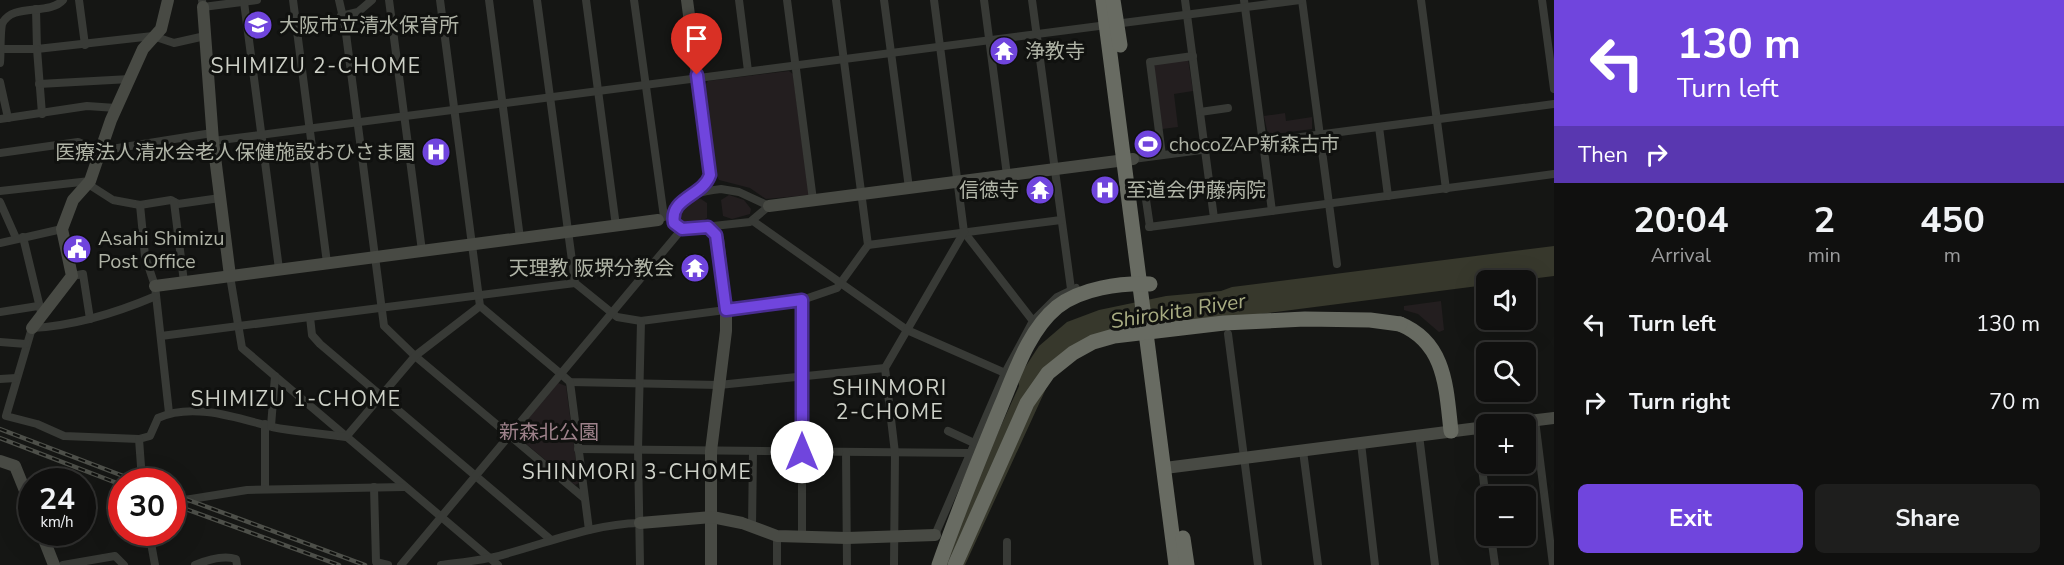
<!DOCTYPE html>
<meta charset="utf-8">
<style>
:root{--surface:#10100f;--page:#1e1e1d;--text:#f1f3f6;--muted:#9c9d9e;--line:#30302f;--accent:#7045dd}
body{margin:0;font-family:"Nunito Sans","Noto Sans JP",sans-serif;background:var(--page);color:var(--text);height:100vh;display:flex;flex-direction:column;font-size:22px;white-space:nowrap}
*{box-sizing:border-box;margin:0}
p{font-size:20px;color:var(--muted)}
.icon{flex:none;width:33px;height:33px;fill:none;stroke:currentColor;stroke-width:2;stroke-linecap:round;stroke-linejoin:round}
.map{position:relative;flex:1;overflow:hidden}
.panel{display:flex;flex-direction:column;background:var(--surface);width:510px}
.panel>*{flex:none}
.banner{background:#7045dd;color:#fff;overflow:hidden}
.fabs{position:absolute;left:1476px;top:270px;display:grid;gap:12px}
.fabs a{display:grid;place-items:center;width:60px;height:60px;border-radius:9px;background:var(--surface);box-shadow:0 6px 24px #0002,0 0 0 2px var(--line);font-size:30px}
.speed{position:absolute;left:18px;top:468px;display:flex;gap:12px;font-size:30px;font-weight:700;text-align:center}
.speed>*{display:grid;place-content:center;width:78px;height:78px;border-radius:50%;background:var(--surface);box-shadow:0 6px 24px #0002,0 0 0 2px var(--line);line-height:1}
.speed small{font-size:15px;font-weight:400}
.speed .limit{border:9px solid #d22;background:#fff;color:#111}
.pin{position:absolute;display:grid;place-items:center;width:51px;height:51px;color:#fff;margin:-62px -26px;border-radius:50% 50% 50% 0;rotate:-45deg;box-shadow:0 0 6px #0007}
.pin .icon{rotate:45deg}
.me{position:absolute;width:66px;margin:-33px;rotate:0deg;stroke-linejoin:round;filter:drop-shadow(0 0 4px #0008)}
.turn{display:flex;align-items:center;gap:21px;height:126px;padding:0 24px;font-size:27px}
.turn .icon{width:78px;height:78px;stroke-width:2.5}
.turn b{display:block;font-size:42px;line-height:51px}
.then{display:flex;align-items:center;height:57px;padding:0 24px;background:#0003;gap:12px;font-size:22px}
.eta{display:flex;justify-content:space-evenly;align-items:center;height:102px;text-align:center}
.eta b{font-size:36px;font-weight:700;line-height:42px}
.cta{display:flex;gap:12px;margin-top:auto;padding:12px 24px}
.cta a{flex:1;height:69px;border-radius:9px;background:var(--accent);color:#fff;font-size:24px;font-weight:700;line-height:69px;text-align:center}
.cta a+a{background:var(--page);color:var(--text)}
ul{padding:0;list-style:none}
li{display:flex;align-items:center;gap:18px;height:78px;padding:0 24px}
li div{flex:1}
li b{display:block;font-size:22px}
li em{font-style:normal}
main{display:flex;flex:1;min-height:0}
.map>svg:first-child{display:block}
.green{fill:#231e1f}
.water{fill:#37382c}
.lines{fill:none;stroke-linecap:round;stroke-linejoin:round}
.street-tunnel{stroke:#343631;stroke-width:8;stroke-dasharray:8 4;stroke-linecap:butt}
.street{stroke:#383a36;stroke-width:8}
.secondary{stroke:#484a44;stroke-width:12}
.highway{stroke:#686b62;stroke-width:15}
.rail-casing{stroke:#4d4f49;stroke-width:4.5}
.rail{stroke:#10110f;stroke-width:2;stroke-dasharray:7;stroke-linecap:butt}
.highway-bridge{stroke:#686b62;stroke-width:15}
.route-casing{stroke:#492d90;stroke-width:15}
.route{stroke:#7045dd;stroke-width:10}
.labels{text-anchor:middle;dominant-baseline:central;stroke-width:6;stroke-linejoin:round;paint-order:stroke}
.poi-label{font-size:20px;fill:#b0b4a7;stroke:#10110f;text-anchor:start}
.park-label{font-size:20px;fill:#9d818a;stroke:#10110f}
.neighbourhood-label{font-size:21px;letter-spacing:1.5px;fill:#ced1c8;stroke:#10110f}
.water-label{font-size:21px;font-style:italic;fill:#a8ac82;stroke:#10110f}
</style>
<main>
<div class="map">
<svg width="1554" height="565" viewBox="0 0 1554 565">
<rect width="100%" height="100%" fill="#151614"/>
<g class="green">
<polygon points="1188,59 1193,91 1174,94 1178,127 1162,129 1153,68 1156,64"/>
<polygon points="789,71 793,74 809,195 766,199 750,188 719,180 717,176 704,87 708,81"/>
<polygon points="1285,113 1286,121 1312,117 1312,129 1268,135 1264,116"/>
<polygon points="729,195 744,200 751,209 750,214 732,219 723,216 721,200"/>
<path d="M 701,199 L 707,203 L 707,218 L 698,223 L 681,223 L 678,216 C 681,206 691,199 701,199 Z"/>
<polygon points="1441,301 1444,330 1439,332 1418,314 1404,310 1404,306"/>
<polygon points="558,383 566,386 579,483 575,485 518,437 517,432"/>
</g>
<polygon class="water" points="1554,246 1554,276 1521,280 1486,280 1486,285 1105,334 1055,369 965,565 938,565 1019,386 1018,378 1039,346 1067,322 1099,310 1166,296 1221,291 1232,287"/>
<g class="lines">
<polyline class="street-tunnel" points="172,501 191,499"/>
<g class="street">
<polyline points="79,0 85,45"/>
<polyline points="202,0 203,7 257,0"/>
<polyline points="293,0 327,263"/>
<polyline points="339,0 345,26 384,326 415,356 584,498"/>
<polyline points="389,0 422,251"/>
<polyline points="440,0 480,306 561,374 570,382 719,385 885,368"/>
<polyline points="489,0 520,238"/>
<polyline points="537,0 575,283 617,317 641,321 802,300 837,288 868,245 836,0"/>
<polyline points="586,0 616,226"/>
<polyline points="634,0 664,217"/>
<polyline points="739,0 748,71"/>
<polyline points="787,0 813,200"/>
<polyline points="884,0 909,188"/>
<polyline points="934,0 964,232 1033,321 1005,373 935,535"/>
<polyline points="984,0 1007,175"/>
<polyline points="1032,0 1071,289"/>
<polyline points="1185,0 1214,218"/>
<polyline points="1244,0 1272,211"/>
<polyline points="1302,0 1337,264"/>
<polyline points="1421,0 1446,189"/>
<polyline points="1542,0 1554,89"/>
<polyline points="244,2 279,269"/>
<polyline points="36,9 37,49 153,36 174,43 205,36"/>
<polyline points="341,16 358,12 372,0"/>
<polyline points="1,49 37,49 42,114"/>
<path d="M 0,63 C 1,52 0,34 2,24 C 12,2 49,16 63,0"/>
<polyline points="0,82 8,118"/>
<polyline points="39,84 130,79"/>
<polyline points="1200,112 1228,108"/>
<polyline points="0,119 87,106 116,108"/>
<polyline points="1379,127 1388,196"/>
<polyline points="213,141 1300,0"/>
<polyline points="0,153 78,142 99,151 212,133"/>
<polyline points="1162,155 1150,62 1193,56"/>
<polyline points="1133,159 1554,104"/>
<polyline points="88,184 113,200 140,205 171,200 178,204 220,198"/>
<path d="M 721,189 L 739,192 L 769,206 L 750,222 L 686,229 L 676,226 L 674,211 C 683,194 704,191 721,189 Z"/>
<polyline points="0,191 90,181"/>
<polyline points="1138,191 1145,193 1150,227"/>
<polyline points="0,202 16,238"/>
<polyline points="174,202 184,282"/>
<polyline points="140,205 145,256 155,286 169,413"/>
<polyline points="753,221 907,330 1005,373"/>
<polyline points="1149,227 1554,174"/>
<polyline points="23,237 42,316"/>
<polyline points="0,243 62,229"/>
<polyline points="868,245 1061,220"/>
<polyline points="72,276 83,274 90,319"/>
<polyline points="230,276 242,348 498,565"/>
<path d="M 156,296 C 116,313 75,326 32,328 L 6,416 L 37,424 L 64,436 L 139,439 L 150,436 L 158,418 C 193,402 237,418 272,427 C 296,432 322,433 346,437 L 415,356 L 480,306"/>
<polyline points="0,312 38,306"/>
<polyline points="310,317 312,335 320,344 550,539"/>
<polyline points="1033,321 1057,297 1076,288"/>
<polyline points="1228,334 1258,565"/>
<polyline points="161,336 575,283"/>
<polyline points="0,342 26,344"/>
<polyline points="0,379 16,378"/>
<polyline points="570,382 589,530"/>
<polyline points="1535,420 1553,565"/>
<polyline points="265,424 265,489"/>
<polyline points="271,426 275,376"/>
<polyline points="1477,428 1486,500"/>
<polyline points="948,431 974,443"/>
<polyline points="1419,435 1435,565"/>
<polyline points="139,439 142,480"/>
<polyline points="1361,443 1375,565"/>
<polyline points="578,449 970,453"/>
<polyline points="1303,451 1318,565"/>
<polyline points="846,452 847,565"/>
<polyline points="374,487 376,562 388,565"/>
<polyline points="191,499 247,490 405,487"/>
<polyline points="752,527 753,451"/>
<polyline points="149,532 155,565"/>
<polyline points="777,536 777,565"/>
<polyline points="802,536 802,300"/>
<polyline points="1491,536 1495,565"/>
<polyline points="63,565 115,556 124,565"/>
<path d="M 195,565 C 207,560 223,555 236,559 L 237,565"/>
<polyline points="401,565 682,229"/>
<path d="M 441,565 C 463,562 488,560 509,553 C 553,541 594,524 640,523"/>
<polyline points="640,565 638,450 641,321"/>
<polyline points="894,565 895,453 885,368 964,232"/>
<polyline points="1007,565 1007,542"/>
</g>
<g class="secondary">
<polyline points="687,0 710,175"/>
<polyline points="203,7 213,141 230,276"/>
<polyline points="769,206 1133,159"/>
<polyline points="708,227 718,239 726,310 726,331 711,451 711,565"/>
<polyline points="155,286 658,220"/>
<polyline points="32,328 72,276 62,229 73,200 90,181 111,120 143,49 161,29 168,0"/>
<polyline points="1504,424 1554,418"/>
<polyline points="0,461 15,466 32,508"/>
<polyline points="1165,468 1486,427"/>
<polyline points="640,523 712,517 742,523 777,536 847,538 935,535"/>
<polyline points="41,532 54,565"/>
</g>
<g class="highway">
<polyline points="1103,0 1176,565"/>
<polyline points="1113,0 1120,45"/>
<path d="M 1400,324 C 1446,343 1446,388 1451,431"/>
<polyline points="1183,538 1187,565"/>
<path d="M 939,565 C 958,511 979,459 1001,406 C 1015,373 1028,331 1057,307 C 1081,288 1120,283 1150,284"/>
</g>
<g class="rail-casing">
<g id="rail">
<polyline points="0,429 139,482"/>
<polyline points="0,438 122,485"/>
<polyline points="172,494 365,565"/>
<polyline points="172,504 339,565"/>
</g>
</g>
<use href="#rail" class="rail"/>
<polyline class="highway-bridge" points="955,565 1027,403 1048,373 1073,353 1093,342 1114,336 1224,323 1305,319 1370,320 1400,324"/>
</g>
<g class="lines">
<g class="route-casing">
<path id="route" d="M 697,75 L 710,175 C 703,196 669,198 674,223 L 682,229 L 708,227 L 716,235 L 726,310 L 802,300 L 802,452"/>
</g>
<use href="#route" class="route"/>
</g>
<defs>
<g id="school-disc" transform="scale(1.5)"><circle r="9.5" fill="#7045dd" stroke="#10110f"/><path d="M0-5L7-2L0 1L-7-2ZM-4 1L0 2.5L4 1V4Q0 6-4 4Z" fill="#fff"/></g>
<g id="temple-disc" transform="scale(1.5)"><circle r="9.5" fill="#7045dd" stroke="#10110f"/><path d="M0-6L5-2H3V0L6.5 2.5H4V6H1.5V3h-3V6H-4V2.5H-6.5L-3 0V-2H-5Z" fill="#fff"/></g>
<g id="stadium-disc" transform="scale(1.5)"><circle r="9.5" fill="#7045dd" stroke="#10110f"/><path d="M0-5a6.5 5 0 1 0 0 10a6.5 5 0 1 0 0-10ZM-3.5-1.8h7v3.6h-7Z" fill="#fff"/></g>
<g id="hospital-disc" transform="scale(1.5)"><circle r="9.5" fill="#7045dd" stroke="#10110f"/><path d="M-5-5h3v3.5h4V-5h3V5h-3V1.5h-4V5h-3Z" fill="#fff"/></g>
<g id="civic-disc" transform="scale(1.5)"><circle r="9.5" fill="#7045dd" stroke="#10110f"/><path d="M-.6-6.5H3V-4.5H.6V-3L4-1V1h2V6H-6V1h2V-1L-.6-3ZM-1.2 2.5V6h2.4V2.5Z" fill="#fff"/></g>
</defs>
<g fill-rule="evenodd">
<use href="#school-disc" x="258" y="25"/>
<use href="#temple-disc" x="1004" y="51"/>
<use href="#stadium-disc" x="1148" y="144"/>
<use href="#hospital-disc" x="436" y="152"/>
<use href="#temple-disc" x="1040" y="190"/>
<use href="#hospital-disc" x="1105" y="190"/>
<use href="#civic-disc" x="77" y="249"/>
<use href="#temple-disc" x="695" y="268"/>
</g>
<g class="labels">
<g class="poi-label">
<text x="279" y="25">大阪市立清水保育所</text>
<text x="1025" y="51">浄教寺</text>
<text x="1169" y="144">chocoZAP新森古市</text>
<text x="415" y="152" text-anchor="end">医療法人清水会老人保健施設おひさま園</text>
<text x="1019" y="190" text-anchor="end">信徳寺</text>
<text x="1126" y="190">至道会伊藤病院</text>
<text x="98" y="238">Asahi Shimizu<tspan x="98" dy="23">Post Office</tspan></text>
<text x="674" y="268" text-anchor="end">天理教 阪堺分教会</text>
</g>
<g class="park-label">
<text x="549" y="432">新森北公園</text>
</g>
<g class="neighbourhood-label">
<text x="316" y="66">SHIMIZU 2-CHOME</text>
<text x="890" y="388">SHINMORI<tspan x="890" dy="24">2-CHOME</tspan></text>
<text x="296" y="399">SHIMIZU 1-CHOME</text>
<text x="637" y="472">SHINMORI 3-CHOME</text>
</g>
<g class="water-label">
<text transform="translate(1178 311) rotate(-9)">Shirokita River</text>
</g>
</g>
</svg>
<div class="fabs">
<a><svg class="icon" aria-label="sound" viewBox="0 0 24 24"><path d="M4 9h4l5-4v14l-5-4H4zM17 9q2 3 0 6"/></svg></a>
<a><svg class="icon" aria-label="search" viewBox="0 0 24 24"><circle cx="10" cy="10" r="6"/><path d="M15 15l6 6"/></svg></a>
<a>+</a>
<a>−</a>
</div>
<div class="speed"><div>24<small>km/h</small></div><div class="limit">30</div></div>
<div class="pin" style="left:697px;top:75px;background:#d93025"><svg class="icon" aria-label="arrive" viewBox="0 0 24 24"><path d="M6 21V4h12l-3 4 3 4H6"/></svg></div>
<svg class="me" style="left:802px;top:452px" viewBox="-20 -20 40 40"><circle r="19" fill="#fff"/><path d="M0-13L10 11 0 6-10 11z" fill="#7045dd"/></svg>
</div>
<section class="panel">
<div class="banner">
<div class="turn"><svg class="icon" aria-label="left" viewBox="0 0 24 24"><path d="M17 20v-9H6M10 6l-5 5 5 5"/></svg><div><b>130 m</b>Turn left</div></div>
<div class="then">Then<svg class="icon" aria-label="right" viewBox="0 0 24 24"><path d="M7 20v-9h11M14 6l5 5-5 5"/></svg></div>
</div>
<div class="eta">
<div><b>20:04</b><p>Arrival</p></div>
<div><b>2</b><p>min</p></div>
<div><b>450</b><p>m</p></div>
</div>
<ul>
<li><svg class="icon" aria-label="left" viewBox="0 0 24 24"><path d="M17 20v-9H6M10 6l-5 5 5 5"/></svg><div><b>Turn left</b></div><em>130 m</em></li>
<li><svg class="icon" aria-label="right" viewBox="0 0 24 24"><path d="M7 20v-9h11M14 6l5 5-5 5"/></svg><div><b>Turn right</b></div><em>70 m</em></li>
</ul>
<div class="cta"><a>Exit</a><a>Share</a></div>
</section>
</main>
